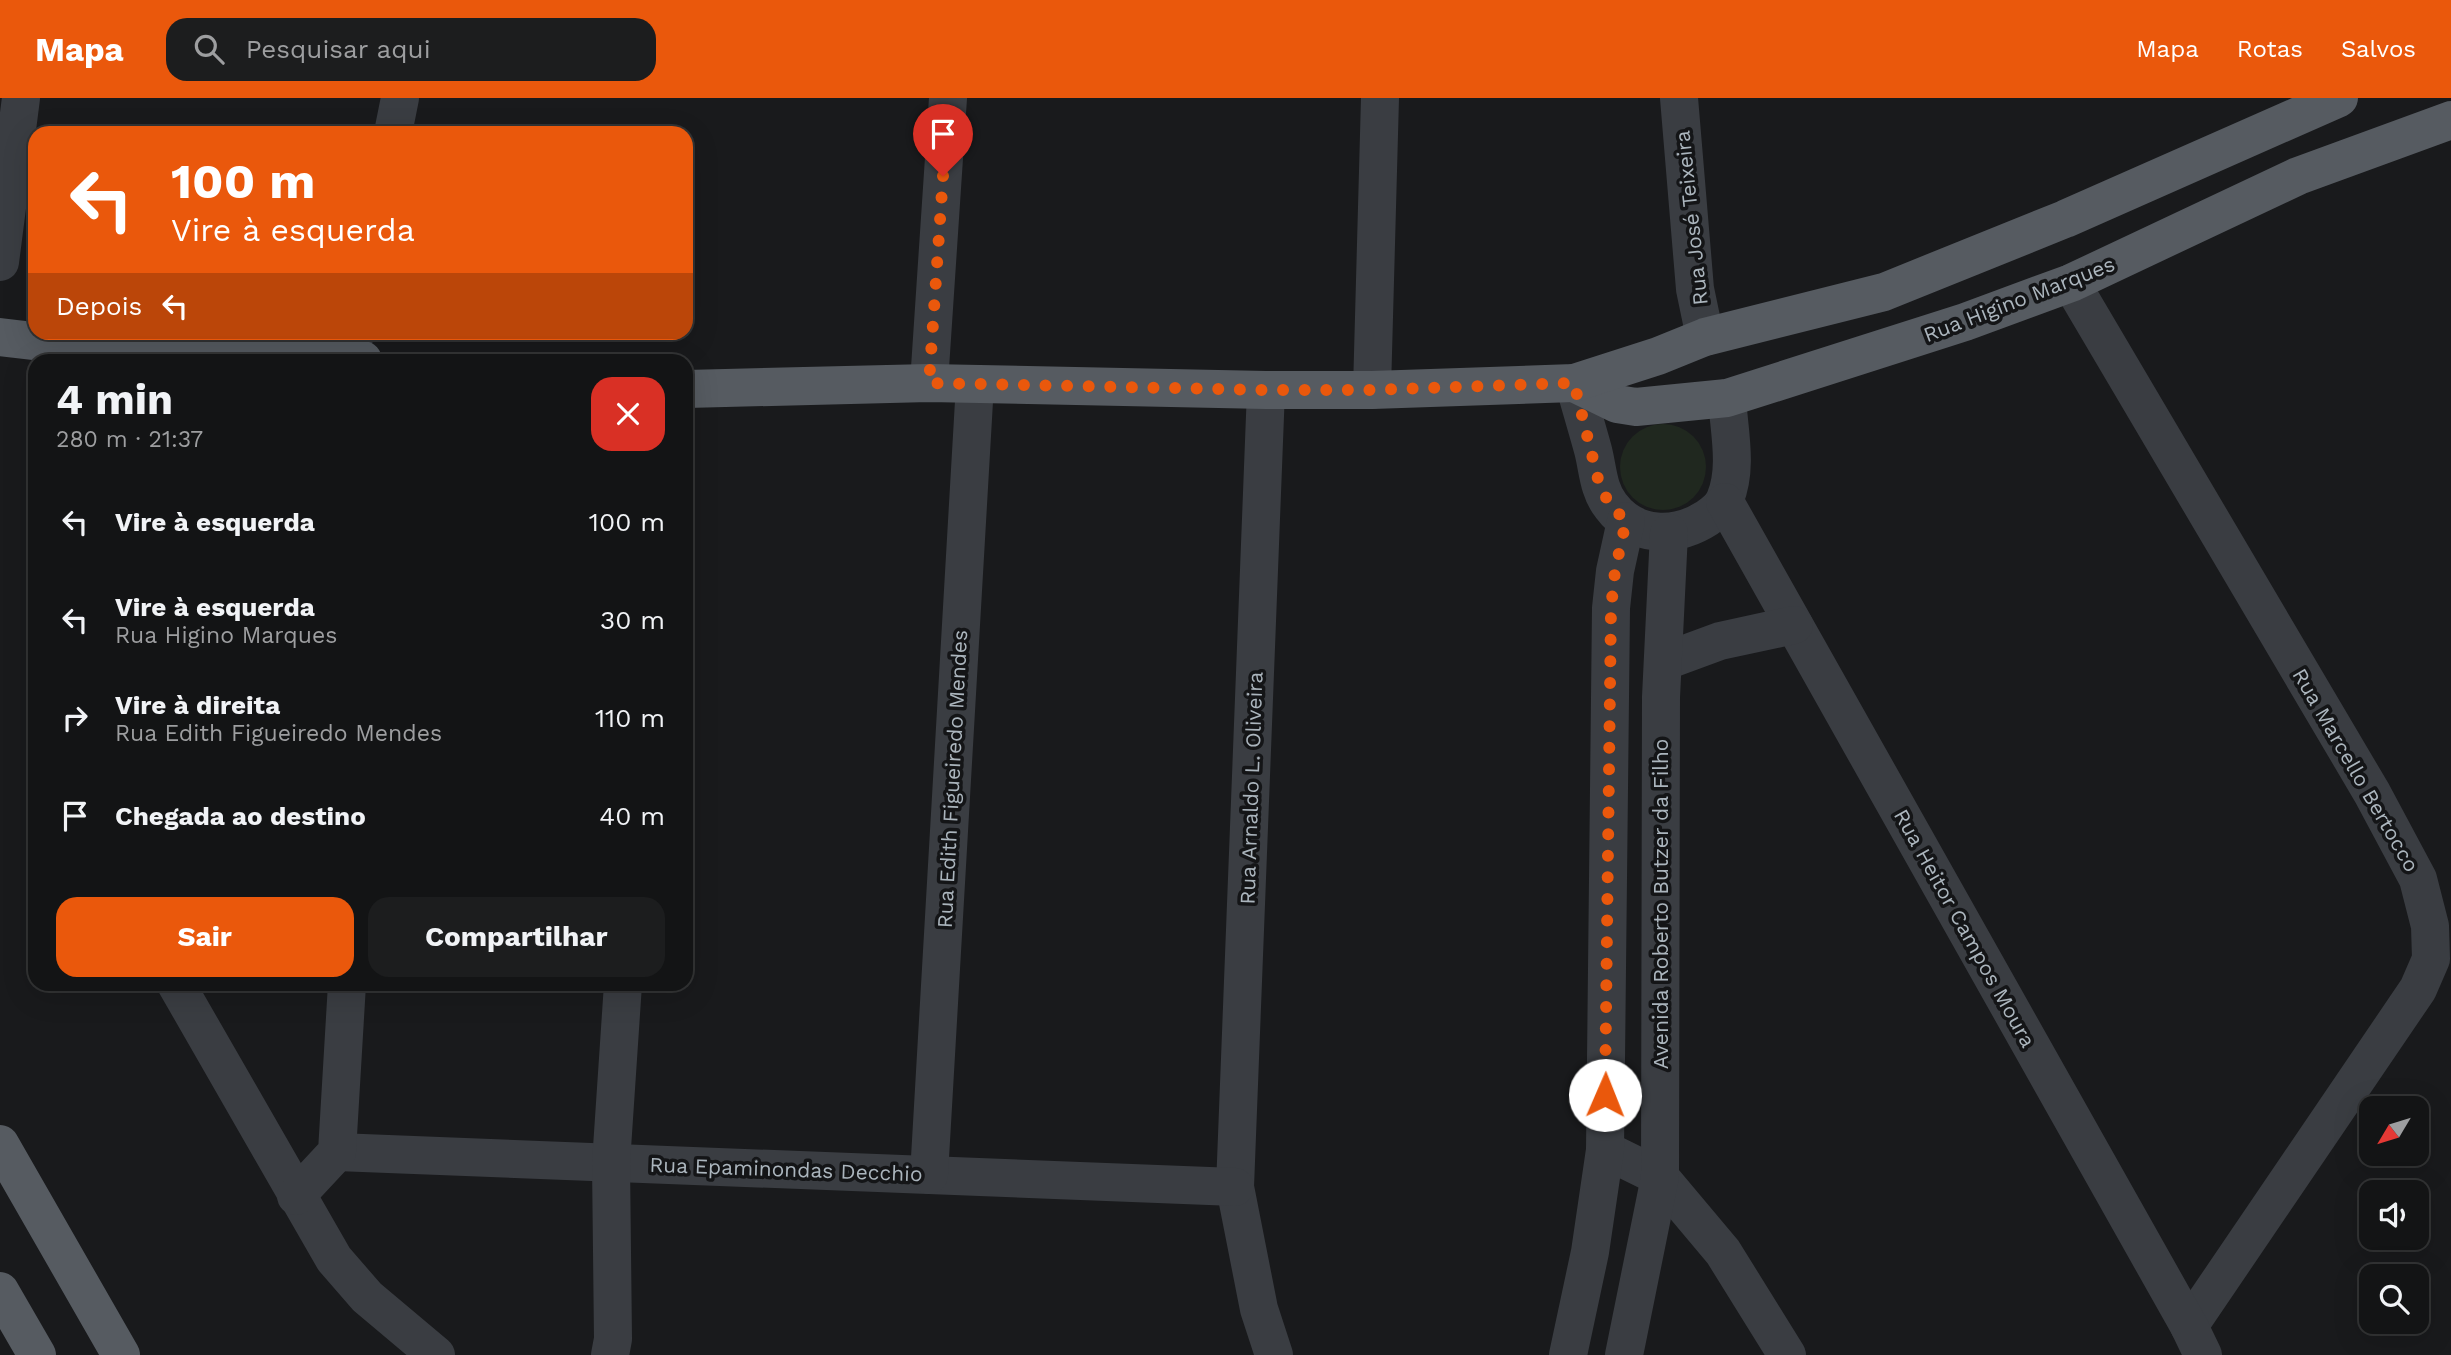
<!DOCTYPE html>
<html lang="pt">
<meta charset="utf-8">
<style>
:root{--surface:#131415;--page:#1c1d1e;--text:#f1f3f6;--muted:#9d9ea0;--line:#323334;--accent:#ea580c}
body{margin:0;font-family:"Work Sans",sans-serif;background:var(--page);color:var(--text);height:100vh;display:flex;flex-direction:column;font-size:26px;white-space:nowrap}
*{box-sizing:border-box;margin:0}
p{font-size:23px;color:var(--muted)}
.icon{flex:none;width:38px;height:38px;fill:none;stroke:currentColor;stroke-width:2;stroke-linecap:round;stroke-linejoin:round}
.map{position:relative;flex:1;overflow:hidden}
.drawer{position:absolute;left:28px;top:256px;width:665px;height:637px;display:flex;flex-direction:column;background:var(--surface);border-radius:21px;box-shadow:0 7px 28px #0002,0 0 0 2px var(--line)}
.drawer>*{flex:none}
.guide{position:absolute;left:28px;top:28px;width:665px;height:214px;border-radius:21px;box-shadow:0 7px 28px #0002,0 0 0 2px var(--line);background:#ea580c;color:#fff;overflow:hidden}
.needle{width:46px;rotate:232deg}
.controls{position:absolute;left:2359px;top:998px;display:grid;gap:14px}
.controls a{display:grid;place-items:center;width:70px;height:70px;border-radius:14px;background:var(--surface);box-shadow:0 7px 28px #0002,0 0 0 2px var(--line);font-size:35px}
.pin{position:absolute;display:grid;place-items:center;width:60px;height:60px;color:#fff;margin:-72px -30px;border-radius:50% 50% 50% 0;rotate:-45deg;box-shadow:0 0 7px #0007}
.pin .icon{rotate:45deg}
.me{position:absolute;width:77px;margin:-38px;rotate:1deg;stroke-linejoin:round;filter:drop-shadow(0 0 5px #0008)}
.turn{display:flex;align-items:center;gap:24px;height:147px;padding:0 28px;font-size:32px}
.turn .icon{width:91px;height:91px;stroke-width:2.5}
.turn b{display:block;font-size:49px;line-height:60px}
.then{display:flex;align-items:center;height:66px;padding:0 28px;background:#0003;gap:14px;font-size:26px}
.round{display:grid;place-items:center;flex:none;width:74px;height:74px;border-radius:21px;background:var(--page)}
.head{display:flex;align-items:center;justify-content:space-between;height:119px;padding:0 28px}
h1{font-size:42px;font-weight:700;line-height:52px}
.cta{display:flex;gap:14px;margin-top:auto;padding:14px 28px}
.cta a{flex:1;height:80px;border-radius:21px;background:var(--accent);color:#fff;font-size:28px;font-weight:700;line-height:80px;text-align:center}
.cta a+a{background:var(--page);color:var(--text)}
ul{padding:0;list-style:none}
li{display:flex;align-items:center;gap:21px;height:98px;padding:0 28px}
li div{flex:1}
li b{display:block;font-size:26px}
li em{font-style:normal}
header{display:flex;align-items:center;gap:42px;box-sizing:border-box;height:98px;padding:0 35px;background:var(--accent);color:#fff}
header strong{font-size:33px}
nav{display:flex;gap:38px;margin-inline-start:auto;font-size:24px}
.search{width:490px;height:63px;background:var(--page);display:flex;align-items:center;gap:18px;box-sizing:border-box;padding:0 24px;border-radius:21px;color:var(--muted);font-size:26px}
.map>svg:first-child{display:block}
.green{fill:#20281f}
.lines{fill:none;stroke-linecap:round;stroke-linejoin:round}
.minor{stroke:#3a3d42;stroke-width:38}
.major{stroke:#565b61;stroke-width:38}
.route{stroke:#ea580c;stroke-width:12;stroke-dasharray:0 21.6}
.labels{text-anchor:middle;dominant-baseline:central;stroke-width:7;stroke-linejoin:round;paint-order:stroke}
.street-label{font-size:21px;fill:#abb5bd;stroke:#141517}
</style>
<header>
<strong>Mapa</strong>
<div class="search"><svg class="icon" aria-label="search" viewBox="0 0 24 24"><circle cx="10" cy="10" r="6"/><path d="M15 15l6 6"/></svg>Pesquisar aqui</div>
<nav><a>Mapa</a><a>Rotas</a><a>Salvos</a></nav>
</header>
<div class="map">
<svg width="2451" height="1257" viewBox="0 0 2451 1257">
<rect width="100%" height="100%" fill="#191a1c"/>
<circle class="green" cx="1663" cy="369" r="43"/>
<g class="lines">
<g class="minor">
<polyline points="1679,0 1695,191 1705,239"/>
<polyline points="393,35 400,0"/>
<polyline points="0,164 21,0"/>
<polyline points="2071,185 2372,695 2418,781 2430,828 2431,861 2418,891 2189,1228"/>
<polyline points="350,261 355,234"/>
<polyline points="929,285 948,0"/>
<path d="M 1574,285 C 1580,307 1587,330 1593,352 C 1598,371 1598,392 1611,408 C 1635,440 1676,440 1707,420 C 1713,416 1722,409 1725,401 C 1738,370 1729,333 1727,300"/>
<polyline points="1266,292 1235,1089 1259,1211 1274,1257"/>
<polyline points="1372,292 1380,0"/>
<polyline points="1725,404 2189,1228 2203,1257"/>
<polyline points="1663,564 1720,543 1794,527"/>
<polyline points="176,886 334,1161 367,1199 436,1257"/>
<polyline points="1605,1052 1660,1079 1723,1154 1787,1257"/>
<polyline points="337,1054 1235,1089"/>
<polyline points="929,1077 975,286"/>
<polyline points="296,1098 337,1054 347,886"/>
<polyline points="610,1257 613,1241 611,1065 623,886"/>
<polyline points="1568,1257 1590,1154 1605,1052 1611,510 1615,473 1626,423"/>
<polyline points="1624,1257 1660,1079 1661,599 1669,435"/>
</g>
<g class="major">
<polyline points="0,239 93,250 363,262"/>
<polyline points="1574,285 1617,306 1636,309 1727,300 1965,224 2071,185 2298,78 2451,22"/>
<polyline points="686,291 929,285 1266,292 1372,292 1574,285 1658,258 1705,239 1884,194 2065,121 2339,0"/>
<polyline points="0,1046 121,1257"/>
<polyline points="0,1193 37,1257"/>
</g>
</g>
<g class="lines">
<polyline class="route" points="943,78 929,285 1266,292 1372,292 1574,285 1600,389 1611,408 1626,423 1615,473 1611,510 1605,997"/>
</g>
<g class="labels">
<g class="street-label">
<text transform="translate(1691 120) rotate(-96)">Rua José Teixeira</text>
<text transform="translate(2019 201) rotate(-21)">Rua Higino Marques</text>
<text transform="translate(2356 672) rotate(60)">Rua Marcello Bertocco</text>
<text transform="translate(952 681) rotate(-87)">Rua Edith Figueiredo Mendes</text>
<text transform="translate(1251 690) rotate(-88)">Rua Arnaldo L. Oliveira</text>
<text transform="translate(1660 806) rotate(-90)">Avenida Roberto Butzer da Filho</text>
<text transform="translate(1965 830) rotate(61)">Rua Heitor Campos Moura</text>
<text transform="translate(786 1071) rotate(2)">Rua Epaminondas Decchio</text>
</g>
</g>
</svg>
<div class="controls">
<a><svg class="needle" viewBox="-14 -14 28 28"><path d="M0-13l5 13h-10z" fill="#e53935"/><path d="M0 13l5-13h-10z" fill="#9d9ea0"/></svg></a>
<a><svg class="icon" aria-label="sound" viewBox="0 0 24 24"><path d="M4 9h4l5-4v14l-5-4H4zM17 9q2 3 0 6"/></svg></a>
<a><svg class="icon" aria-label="search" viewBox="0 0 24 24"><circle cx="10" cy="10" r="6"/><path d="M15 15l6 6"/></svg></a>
</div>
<div class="pin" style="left:943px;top:78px;background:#d93025"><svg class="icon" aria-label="arrive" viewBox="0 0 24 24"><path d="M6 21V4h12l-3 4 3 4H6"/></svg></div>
<svg class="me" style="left:1605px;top:997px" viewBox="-20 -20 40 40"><circle r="19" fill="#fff"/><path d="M0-13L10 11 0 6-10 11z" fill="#ea580c"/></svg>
<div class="guide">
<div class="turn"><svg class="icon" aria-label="left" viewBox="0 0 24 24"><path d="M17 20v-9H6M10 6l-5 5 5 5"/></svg><div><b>100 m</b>Vire à esquerda</div></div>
<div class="then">Depois<svg class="icon" aria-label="left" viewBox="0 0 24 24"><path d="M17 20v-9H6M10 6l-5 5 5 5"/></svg></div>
</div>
<section class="drawer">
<div class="head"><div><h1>4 min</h1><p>280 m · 21:37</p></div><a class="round" style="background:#d93025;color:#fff"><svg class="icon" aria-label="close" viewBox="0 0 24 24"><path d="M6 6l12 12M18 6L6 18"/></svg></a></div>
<ul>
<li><svg class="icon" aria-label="left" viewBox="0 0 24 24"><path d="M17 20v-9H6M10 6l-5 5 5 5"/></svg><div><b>Vire à esquerda</b></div><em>100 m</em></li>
<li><svg class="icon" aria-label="left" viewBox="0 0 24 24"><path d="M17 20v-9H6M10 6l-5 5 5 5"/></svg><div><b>Vire à esquerda</b><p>Rua Higino Marques</p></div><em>30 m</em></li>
<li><svg class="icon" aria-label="right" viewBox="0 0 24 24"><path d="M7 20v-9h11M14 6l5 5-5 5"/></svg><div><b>Vire à direita</b><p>Rua Edith Figueiredo Mendes</p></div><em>110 m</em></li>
<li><svg class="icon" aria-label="arrive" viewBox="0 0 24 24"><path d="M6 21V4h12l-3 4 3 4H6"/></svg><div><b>Chegada ao destino</b></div><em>40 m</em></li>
</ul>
<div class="cta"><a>Sair</a><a>Compartilhar</a></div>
</section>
</div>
